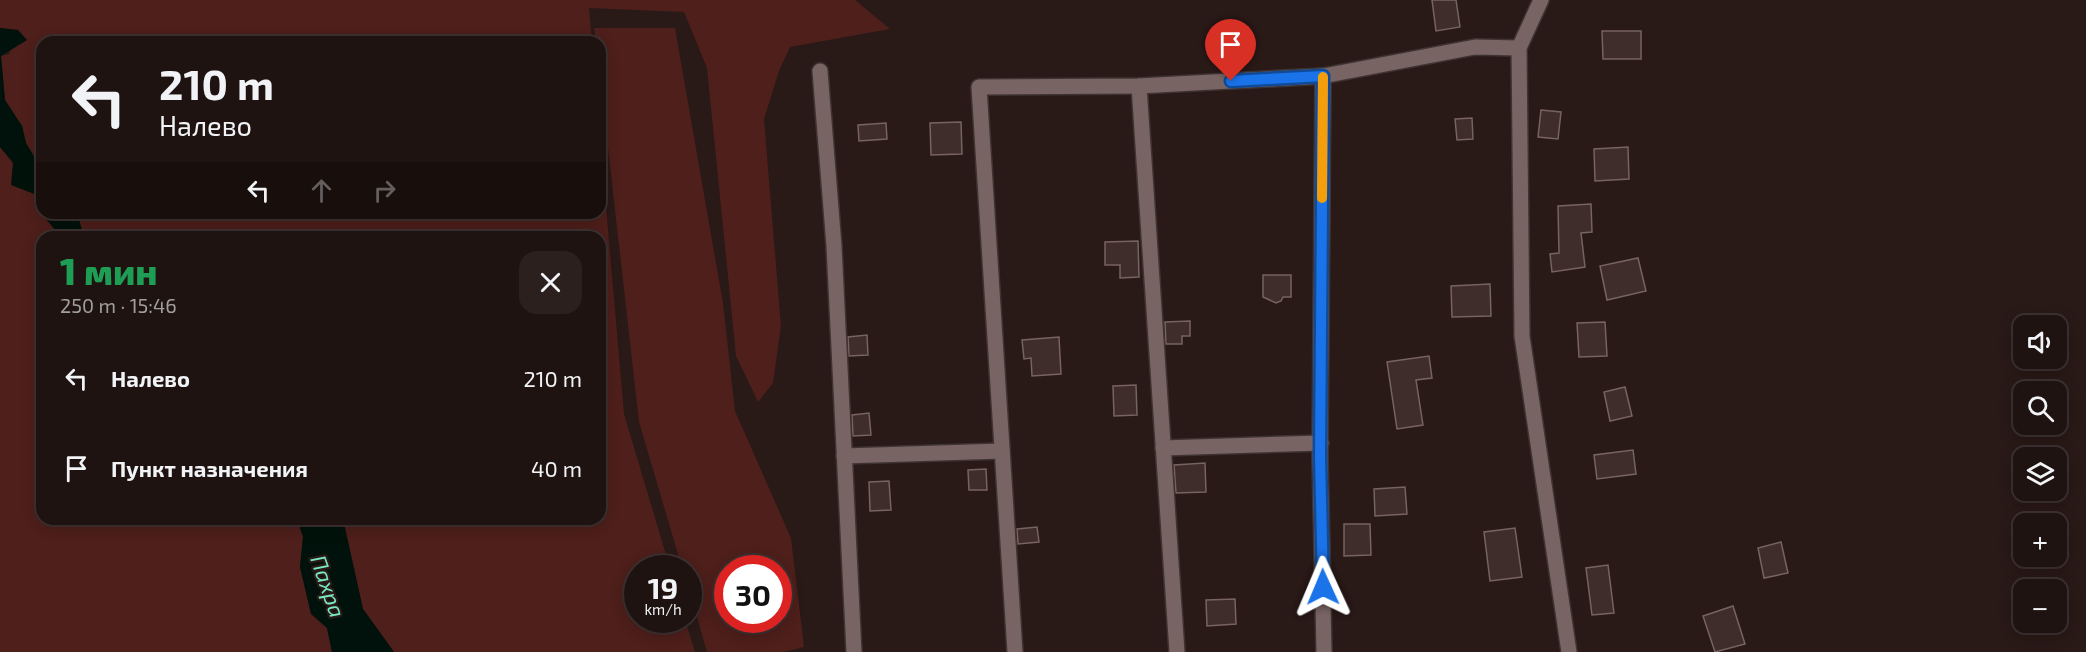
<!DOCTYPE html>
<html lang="ru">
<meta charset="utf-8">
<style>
:root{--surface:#1f1311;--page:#2c201f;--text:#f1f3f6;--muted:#a19e9f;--line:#3c3231}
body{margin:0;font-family:"Exo 2",sans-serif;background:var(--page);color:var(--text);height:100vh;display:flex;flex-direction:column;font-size:22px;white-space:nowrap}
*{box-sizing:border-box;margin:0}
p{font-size:20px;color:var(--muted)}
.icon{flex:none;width:33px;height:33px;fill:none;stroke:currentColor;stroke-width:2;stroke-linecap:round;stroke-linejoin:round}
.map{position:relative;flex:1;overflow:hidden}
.panel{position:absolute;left:36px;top:231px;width:570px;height:294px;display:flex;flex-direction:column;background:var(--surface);border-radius:18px;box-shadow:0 3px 15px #0003,0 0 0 2px var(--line)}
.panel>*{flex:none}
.guide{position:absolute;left:36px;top:36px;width:570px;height:183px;border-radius:18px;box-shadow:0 3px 15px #0003,0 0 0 2px var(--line);background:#1f1311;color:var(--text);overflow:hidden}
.controls{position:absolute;left:2013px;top:315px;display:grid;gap:12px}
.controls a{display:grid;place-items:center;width:54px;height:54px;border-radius:12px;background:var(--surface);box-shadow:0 3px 15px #0003,0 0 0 2px var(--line);font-size:30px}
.speed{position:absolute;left:624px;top:555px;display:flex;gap:12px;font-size:30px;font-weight:700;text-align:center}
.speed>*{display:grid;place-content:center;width:78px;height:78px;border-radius:50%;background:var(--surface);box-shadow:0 3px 15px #0003,0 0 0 2px var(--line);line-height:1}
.speed small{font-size:15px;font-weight:400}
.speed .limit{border:9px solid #d22;background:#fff;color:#111}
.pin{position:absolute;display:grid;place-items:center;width:51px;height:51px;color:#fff;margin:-62px -26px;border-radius:50% 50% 50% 0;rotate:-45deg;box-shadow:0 0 6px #0007}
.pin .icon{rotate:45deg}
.me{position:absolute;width:66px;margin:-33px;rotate:359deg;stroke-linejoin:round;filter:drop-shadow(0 0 4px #0008)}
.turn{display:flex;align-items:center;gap:21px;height:126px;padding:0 24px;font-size:27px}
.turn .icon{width:78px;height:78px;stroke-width:2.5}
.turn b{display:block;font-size:42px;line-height:51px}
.lanes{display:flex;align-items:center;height:57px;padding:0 24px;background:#0003;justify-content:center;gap:30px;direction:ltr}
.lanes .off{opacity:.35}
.round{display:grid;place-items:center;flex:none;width:63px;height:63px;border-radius:18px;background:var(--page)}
.head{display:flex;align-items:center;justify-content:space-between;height:102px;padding:0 24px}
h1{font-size:36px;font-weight:800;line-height:45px;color:#1e9e55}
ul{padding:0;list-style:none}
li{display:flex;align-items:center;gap:18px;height:90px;padding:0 24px}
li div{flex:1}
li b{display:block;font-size:22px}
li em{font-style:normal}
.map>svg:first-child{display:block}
.green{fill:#4e1f1b;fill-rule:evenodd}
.water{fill:#00120b}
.building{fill:#3f2d2b;stroke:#776360;stroke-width:1.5}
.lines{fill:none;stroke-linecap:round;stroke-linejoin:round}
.minor-casing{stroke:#3f3331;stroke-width:18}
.minor{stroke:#786462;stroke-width:15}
.route-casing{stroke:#114b97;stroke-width:15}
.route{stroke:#1a73e8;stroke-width:10}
.slow{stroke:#f59e0b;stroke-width:10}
.labels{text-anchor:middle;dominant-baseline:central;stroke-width:4.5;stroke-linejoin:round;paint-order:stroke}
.water-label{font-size:22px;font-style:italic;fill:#76e8c3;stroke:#291917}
</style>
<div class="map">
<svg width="2086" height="652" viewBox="0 0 2086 652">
<rect width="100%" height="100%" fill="#291917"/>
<g class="green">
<polygon points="0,0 855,0 890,29 790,47 779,71 764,119 781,326 773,383 758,402 736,356 707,68 684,12 589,8 592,42 42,42 42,164 39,165 26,143 22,126 5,100 1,56 9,54 18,30 0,28"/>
<path d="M 594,28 L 675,28 L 723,303 L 735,411 L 791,538 L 804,647 L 784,652 L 707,652 L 689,589 L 688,568 L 682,568 L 639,422 L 600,77 L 600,42 L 596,42 ZM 728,568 L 778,568 L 778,620 L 728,620 Z"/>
<polygon points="600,138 624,414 670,568 638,568 638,620 685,620 695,652 394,652 363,609 343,519 600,519 600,237 84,237 77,213 600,213"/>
<polygon points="0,147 37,195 42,214 61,237 42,237 42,519 297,519 303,537 300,567 311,613 327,628 332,652 0,652"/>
</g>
<g class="water">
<polygon points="0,28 18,30 27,40 1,56 5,100 22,126 26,143 39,165 42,164 42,213 77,213 84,237 61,237 42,214 37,195 11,185 13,162 0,147"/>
<polygon points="297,519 343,519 363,609 394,652 332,652 327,628 311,614 300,567 303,537"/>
</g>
<g class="building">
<polygon points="1432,0 1456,0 1460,27 1436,31"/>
<polygon points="1602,31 1641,31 1641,59 1603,59"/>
<polygon points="1541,110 1561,112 1558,139 1538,137"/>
<polygon points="1472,118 1473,139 1457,140 1455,119"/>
<polygon points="961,122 962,154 931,155 930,123"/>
<polygon points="886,123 887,139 859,141 858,125"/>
<polygon points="1628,147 1629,179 1595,181 1594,149"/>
<polygon points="1591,204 1592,232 1581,233 1585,267 1552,272 1550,254 1559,253 1558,206"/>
<polygon points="1138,241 1139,277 1120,278 1120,265 1105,265 1105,242"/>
<polygon points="1638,258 1646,291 1607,300 1600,266"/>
<polygon points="1263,275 1291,275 1291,297 1283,297 1281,301 1276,303 1263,297"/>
<polygon points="1490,284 1491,316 1452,317 1451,286"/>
<polygon points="1190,321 1190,336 1182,336 1182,344 1166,344 1165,322"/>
<polygon points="1605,322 1607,356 1579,357 1577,323"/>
<polygon points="867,335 868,355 849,356 848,337"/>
<polygon points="1059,337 1061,374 1032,376 1031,358 1024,359 1022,340"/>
<polygon points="1429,356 1432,378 1416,380 1423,425 1397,429 1387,362"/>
<polygon points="1136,385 1137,415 1114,416 1113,386"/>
<polygon points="1625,387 1632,416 1610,421 1604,392"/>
<polygon points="869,413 871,435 853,436 852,415"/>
<polygon points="1633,450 1636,474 1597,479 1594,455"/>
<polygon points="1205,463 1206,492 1176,493 1174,465"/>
<polygon points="986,469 987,490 969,490 968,470"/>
<polygon points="889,481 891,510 870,511 869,482"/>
<polygon points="1405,487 1407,514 1375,516 1374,489"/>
<polygon points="1344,524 1370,524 1371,555 1344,556"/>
<polygon points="1037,527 1039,542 1018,544 1017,529"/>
<polygon points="1515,528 1522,577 1490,581 1484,532"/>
<polygon points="1781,542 1788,573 1764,578 1758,548"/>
<polygon points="1608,565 1614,613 1592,615 1586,568"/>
<polygon points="1235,599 1236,624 1207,626 1206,600"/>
<polygon points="1733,606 1745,644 1715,652 1703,616"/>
</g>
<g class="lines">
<g class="minor-casing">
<g id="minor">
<polyline points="1541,0 1519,48 1522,336 1569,652"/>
<polyline points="820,71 834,246 854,652"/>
<polyline points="1323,76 1320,456 1324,652"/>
<polyline points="1139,86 1177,652"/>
<polyline points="1163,448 1321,443"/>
<polyline points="844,456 1002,451"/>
<polyline points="1015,652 979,87 1139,86 1323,76 1475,47 1519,48"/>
</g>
</g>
<use href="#minor" class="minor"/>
</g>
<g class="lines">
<g class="route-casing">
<polyline id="route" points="1231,81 1323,76 1320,456 1323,587"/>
</g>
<use href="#route" class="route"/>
<polyline class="slow" points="1322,198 1323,77"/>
</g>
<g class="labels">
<g class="water-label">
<text transform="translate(329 586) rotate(71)">Пахра</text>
</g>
</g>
</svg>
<div class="controls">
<a><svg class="icon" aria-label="sound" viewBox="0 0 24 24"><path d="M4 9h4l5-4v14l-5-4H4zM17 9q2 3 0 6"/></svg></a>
<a><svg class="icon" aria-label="search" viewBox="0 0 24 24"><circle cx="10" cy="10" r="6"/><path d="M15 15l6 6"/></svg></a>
<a><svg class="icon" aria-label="layers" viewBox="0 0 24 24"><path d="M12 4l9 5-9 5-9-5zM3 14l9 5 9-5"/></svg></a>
<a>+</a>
<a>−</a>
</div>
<div class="speed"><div>19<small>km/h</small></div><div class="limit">30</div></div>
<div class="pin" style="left:1231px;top:81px;background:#d93025"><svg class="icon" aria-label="arrive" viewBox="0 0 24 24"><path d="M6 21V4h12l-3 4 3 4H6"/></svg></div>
<svg class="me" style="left:1323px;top:587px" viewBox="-20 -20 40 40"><path d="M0-17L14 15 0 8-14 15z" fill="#1a73e8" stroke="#fff" stroke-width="4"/></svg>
<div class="guide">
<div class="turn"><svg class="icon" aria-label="left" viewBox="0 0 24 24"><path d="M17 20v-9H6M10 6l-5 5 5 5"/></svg><div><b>210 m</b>Налево</div></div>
<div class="lanes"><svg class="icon" aria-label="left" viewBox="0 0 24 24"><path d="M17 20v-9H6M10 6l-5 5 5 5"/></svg><svg class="icon off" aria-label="ahead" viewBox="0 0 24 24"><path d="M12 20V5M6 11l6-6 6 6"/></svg><svg class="icon off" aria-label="right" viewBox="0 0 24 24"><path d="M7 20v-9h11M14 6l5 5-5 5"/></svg></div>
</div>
<section class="panel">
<div class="head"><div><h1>1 мин</h1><p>250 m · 15:46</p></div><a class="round"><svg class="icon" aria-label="close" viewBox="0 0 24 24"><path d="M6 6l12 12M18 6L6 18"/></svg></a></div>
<ul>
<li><svg class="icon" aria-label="left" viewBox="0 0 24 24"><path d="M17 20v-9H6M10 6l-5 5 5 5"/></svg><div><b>Налево</b></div><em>210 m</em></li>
<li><svg class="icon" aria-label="arrive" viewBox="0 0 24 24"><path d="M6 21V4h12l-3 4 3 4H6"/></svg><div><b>Пункт назначения</b></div><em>40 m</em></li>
</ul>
</section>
</div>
